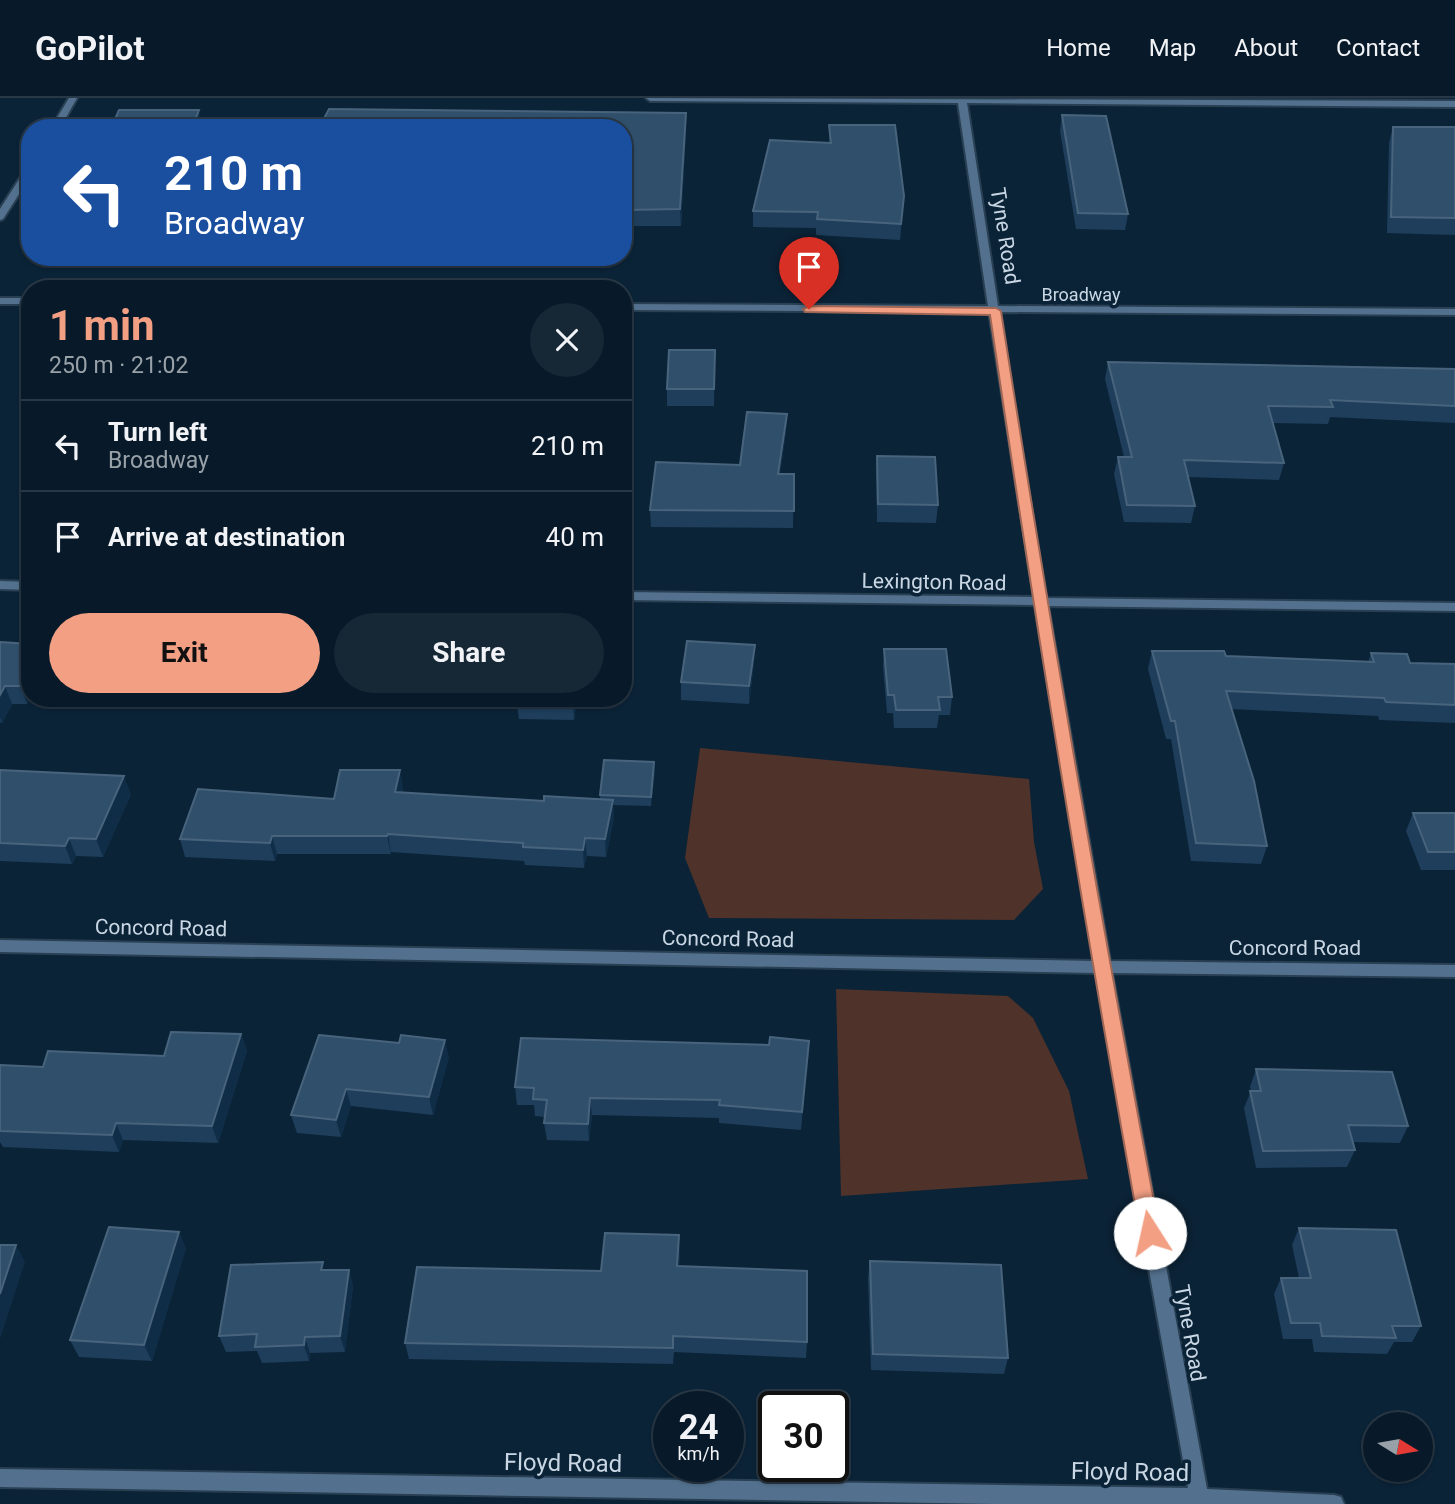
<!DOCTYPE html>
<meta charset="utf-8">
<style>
:root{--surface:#081a29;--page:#162735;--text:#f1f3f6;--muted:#98a1a8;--line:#293846;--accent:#f39f84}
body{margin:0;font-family:Roboto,sans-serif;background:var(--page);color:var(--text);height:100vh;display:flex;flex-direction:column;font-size:26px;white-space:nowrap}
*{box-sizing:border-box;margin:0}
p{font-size:23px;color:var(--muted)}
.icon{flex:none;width:38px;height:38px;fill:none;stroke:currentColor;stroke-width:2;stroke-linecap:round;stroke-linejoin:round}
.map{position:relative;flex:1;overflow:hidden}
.panel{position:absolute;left:21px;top:182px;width:611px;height:427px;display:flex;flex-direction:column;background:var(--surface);border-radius:28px;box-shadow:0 2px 5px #0004,0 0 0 2px var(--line)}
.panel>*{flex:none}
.guide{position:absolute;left:21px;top:21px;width:611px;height:147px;border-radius:28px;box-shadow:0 2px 5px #0004,0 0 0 2px var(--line);background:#1a4fa0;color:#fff;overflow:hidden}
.needle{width:46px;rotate:101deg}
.tools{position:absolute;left:1363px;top:1314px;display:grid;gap:14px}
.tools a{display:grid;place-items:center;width:70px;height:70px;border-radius:50%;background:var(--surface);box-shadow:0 2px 5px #0004,0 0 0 2px var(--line);font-size:35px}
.speed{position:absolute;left:653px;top:1293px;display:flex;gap:14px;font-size:35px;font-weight:700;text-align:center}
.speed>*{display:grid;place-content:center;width:91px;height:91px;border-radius:50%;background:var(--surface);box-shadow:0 2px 5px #0004,0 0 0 2px var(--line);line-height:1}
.speed small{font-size:18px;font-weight:400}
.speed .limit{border:4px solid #111;border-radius:10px;background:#fff;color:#111}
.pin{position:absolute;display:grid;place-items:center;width:60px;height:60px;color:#fff;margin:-72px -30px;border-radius:50% 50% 50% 0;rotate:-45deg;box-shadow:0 0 7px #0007}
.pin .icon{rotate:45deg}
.me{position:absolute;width:77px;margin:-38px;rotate:350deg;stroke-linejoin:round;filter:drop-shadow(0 0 5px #0008)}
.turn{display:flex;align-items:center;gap:24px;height:147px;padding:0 28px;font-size:32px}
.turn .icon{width:91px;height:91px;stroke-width:2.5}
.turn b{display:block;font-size:49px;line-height:60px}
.round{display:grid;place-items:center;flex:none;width:74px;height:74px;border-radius:37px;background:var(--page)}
.headline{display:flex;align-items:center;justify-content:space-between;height:119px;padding:0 28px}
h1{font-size:42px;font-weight:700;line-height:52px;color:var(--accent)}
.button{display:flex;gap:14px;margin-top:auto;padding:14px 28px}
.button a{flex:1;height:80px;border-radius:42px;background:var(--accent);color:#111;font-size:28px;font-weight:700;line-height:80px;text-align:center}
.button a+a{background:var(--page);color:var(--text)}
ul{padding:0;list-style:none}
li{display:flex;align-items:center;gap:21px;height:91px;padding:0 28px;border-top:2px solid var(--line)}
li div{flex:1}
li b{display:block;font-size:26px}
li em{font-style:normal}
header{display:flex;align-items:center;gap:42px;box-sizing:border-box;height:98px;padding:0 35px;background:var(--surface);border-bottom:2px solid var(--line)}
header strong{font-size:33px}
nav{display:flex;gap:38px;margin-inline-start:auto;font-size:24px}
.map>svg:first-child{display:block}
.green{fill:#4f3229}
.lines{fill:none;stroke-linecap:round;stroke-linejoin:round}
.minor-casing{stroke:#294053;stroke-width:4}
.tertiary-casing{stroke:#294053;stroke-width:4}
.minor{fill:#53718e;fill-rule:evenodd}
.tertiary{fill:#53718e;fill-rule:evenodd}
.wall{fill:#1e3e5b}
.shaded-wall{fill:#0f2d47}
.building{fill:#304f6a;stroke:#48647d;stroke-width:2}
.route{fill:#f39f84;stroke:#9e6756;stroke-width:2}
.labels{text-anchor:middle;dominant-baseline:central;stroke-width:7;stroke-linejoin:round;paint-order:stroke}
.far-street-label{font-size:18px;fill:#c9d7e5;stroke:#0b2337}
.street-label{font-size:21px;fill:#c9d7e5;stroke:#0b2337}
.near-street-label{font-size:24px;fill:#c9d7e5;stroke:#0b2337}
</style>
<header>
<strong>GoPilot</strong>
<nav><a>Home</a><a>Map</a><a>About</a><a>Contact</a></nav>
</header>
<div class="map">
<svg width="1455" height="1406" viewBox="0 0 1455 1406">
<rect width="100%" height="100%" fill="#0b2337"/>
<g class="green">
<polygon points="700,650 1029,681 1034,744 1043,791 1014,822 709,820 685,760"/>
<polygon points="836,891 1008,898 1033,920 1069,993 1088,1081 841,1098"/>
</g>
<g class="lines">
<g class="minor-casing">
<g id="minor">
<polygon points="646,0 1455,3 1455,9 967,5 998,208 1455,211 1455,217 999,214 1046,500 1455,505 1455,513 1048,508 1110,863 1455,867 1455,879 1112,875 1207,1391 1334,1397 1341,1399 1344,1406 995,1406 0,1389 0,1371 1188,1390 1096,875 0,854 0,842 1094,863 1035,507 623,502 623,494 1034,499 989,214 623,212 623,206 988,208 958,5 650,3"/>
<rect x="0" y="200" width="30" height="6"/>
<polygon points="0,483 30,484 30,492 0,491"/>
</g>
</g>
<g class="tertiary-casing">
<g id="tertiary">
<polygon points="69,0 77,0 60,30 51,30"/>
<polygon points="30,68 30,79 3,121 0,122 0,111 27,69"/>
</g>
</g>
<use href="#minor" class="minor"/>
<use href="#tertiary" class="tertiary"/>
</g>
<g class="wall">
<polygon points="686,15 686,31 681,128 623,128 623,30"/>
<polygon points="1062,17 1128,116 1125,132 1076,131 1060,33"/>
<polygon points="829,27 904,98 900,142 816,137 816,130 753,129 753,113 829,45"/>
<polygon points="1393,29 1455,29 1455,137 1387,135 1389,45"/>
<polygon points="715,252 714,308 667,308 667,291"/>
<polygon points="1108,264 1455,271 1455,325 1330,319 1328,326 1272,325 1284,365 1279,382 1188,379 1195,408 1191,425 1124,424 1114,376 1118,359 1124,359 1105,281"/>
<polygon points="787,316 786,333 780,376 794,376 793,430 651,429 650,412 740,367"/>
<polygon points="877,358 938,407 936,425 877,424 876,375"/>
<polygon points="0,544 30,600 27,606 12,606 2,625 0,624"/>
<polygon points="884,551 952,599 950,617 939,617 937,630 894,630 893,615 887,615 883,569"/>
<polygon points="1152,553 1226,558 1368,564 1371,555 1410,565 1455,566 1455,625 1379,622 1378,618 1231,611 1267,748 1261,766 1191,763 1171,641 1166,641 1148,571"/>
<polygon points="754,565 749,606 681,602 681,584"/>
<polygon points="318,600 359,600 358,608 320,608"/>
<polygon points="470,600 577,600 574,622 519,621 517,607 471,606"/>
<polygon points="0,672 131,696 103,759 76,758 72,766 0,763"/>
<polygon points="655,673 651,708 613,707 614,720 606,759 587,758 584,770 525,767 524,763 391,754 391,756 277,756 275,763 185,759 180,741 334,701 403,690 402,695 544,703 600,701 600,697"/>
<polygon points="1413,715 1455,715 1455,772 1421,772 1406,733"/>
<polygon points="241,936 247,953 218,1045 123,1042 119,1054 3,1049 0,1044 0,967 43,969 164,958"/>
<polygon points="319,937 449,959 433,1017 351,1008 341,1039 297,1035 291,1017"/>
<polygon points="809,943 801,1032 719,1025 719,1020 592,1017 589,1043 547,1042 544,1025 545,1019 535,1018 534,1007 517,1007 515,989 769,947"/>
<polygon points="1256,971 1408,1028 1400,1045 1353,1044 1355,1052 1347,1069 1256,1070 1244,1010 1251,993 1250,989"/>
<polygon points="1299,1130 1421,1228 1412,1244 1394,1244 1387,1256 1314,1254 1312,1241 1283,1241 1274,1196 1281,1180 1299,1180 1292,1147"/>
<polygon points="186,1150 152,1263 79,1259 70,1242"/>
<polygon points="680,1154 679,1168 807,1244 806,1260 674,1254 673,1266 409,1261 405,1245 601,1173"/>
<polygon points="870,1163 1008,1260 1004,1276 871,1272 868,1180"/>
<polygon points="349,1172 353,1188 345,1254 310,1255 309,1263 262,1265 257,1253 226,1254 219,1238"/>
</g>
<g class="shaded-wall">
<polygon points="199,12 202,28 201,30 192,30"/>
<polygon points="686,15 686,31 681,128 680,111"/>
<polygon points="787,316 786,333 778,393 778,376"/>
<polygon points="755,547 754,565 749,606 749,588"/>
<polygon points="30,571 30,600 27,606 21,588"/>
<polygon points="5,588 12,606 2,625 0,619 0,597"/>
<polygon points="573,600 577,600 574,622 573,604"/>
<polygon points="654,664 655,673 651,708 651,699"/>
<polygon points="400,672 403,690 399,712 395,694"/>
<polygon points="124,678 131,696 103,759 96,741"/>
<polygon points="613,702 614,720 606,759 605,741"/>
<polygon points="388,736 391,754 391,756 387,738"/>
<polygon points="272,738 277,756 275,763 270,745"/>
<polygon points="69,740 76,758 72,766 65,748"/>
<polygon points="585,740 587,758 584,770 583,752"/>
<polygon points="241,936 247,953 218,1045 212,1028"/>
<polygon points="445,942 449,959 433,1017 429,999"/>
<polygon points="346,991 351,1008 341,1039 336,1022"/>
<polygon points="590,1000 592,1017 589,1043 588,1026"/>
<polygon points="116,1025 123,1042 119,1054 112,1037"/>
<polygon points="179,1134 186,1150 152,1263 144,1247"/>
<polygon points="679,1137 680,1154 678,1185 677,1168"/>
<polygon points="16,1147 25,1164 0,1241 0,1196"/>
<polygon points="349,1172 353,1188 345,1254 340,1238"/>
<polygon points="305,1239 310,1255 309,1263 304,1247"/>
</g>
<g class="building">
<polygon points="329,11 686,15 680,111 623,112 623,30 319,30"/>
<polygon points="119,12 199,12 192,30 111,30"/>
<polygon points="1062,17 1106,18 1128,116 1078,115"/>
<polygon points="829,27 895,27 904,98 901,126 817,121 818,114 753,113 770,42 831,45"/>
<polygon points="1393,29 1455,29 1455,120 1391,119"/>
<polygon points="669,252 715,252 714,291 667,291"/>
<polygon points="1108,264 1455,271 1455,308 1330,302 1333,309 1268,308 1284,365 1184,362 1195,408 1127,407 1118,359 1132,359"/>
<polygon points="747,314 787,316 778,376 794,376 794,413 650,412 656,364 740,367"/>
<polygon points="877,358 935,359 938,407 878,406"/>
<polygon points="687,543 755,547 749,588 681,584"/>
<polygon points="0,544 30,546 30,571 21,588 5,588 0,597"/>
<polygon points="884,551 946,551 952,599 938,599 940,612 896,612 894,597 888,597"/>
<polygon points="1152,553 1224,553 1226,558 1374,564 1371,555 1407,556 1410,565 1455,566 1455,607 1386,604 1384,600 1226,593 1254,683 1267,748 1196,745 1175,623 1171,623"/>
<polygon points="517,600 573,600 573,604 516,603"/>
<polygon points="604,662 654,664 651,699 600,697"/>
<polygon points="0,672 124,678 96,741 69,740 65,748 0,745"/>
<polygon points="340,672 400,672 395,694 544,703 544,698 613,702 605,741 585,740 583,752 523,749 523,745 388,736 387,738 272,738 270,745 180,741 198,691 334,701"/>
<polygon points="1413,715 1455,715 1455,754 1428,754"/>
<polygon points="171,934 241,936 212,1028 116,1025 112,1037 0,1033 0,967 43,969 48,953 164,958"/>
<polygon points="319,937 399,945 401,937 445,942 429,999 346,991 336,1022 291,1017"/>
<polygon points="770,939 809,943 802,1014 719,1007 720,1002 590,1000 588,1026 544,1025 547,1002 533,1001 534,990 515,989 521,940 769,947"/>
<polygon points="1256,971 1392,974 1408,1028 1348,1027 1355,1052 1263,1053 1250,993 1261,993"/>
<polygon points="109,1129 179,1134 144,1247 70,1242"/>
<polygon points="1299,1130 1396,1132 1421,1228 1392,1228 1396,1240 1322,1238 1320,1225 1291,1225 1281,1180 1311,1180"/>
<polygon points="605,1135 679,1137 677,1168 807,1173 807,1244 673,1238 673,1250 405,1245 417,1169 601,1173"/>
<polygon points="0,1147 16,1147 0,1196"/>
<polygon points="870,1163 1001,1167 1008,1260 873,1256"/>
<polygon points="323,1164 321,1172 349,1172 340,1238 305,1239 304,1247 255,1249 257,1236 219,1238 231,1167"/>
</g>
<path class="route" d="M 809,208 L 996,210 L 1001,213 C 1049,521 1102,828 1160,1135 L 1157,1141 L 1150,1143 L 1143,1141 L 1140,1135 C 1085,829 1035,524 990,217 L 805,214 L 803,211 Z"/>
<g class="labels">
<g class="far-street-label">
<text x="1081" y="196">Broadway</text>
</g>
<g class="street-label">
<text transform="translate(1005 138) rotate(81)">Tyne Road</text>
<text transform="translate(934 484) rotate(1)">Lexington Road</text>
<text transform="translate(161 830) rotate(1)">Concord Road</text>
<text transform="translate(728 841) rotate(1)">Concord Road</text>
<text x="1295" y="850">Concord Road</text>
<text transform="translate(1190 1235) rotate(80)">Tyne Road</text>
</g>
<g class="near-street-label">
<text transform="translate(563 1365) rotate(1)">Floyd Road</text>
<text transform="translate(1130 1374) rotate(1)">Floyd Road</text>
</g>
</g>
</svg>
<div class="tools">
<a><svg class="needle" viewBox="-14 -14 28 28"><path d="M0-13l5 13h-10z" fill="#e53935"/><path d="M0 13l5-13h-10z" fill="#98a1a8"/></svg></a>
</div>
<div class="speed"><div>24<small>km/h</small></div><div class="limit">30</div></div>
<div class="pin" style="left:809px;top:211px;background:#d93025"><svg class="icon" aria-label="arrive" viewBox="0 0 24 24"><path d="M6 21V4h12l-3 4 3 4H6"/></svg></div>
<svg class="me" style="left:1150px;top:1135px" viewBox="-20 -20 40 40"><circle r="19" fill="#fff"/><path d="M0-13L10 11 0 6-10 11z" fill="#f39f84"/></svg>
<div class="guide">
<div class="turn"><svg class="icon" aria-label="left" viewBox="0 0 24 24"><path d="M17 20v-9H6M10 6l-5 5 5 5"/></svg><div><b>210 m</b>Broadway</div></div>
</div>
<section class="panel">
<div class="headline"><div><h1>1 min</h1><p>250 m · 21:02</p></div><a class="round"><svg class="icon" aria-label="close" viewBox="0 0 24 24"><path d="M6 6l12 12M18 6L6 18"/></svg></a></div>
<ul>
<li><svg class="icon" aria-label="left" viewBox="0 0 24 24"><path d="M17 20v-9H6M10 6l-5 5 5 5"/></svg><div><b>Turn left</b><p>Broadway</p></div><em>210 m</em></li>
<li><svg class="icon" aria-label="arrive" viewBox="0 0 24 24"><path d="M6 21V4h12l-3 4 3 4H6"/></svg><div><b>Arrive at destination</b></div><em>40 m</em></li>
</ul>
<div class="button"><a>Exit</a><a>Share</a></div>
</section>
</div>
